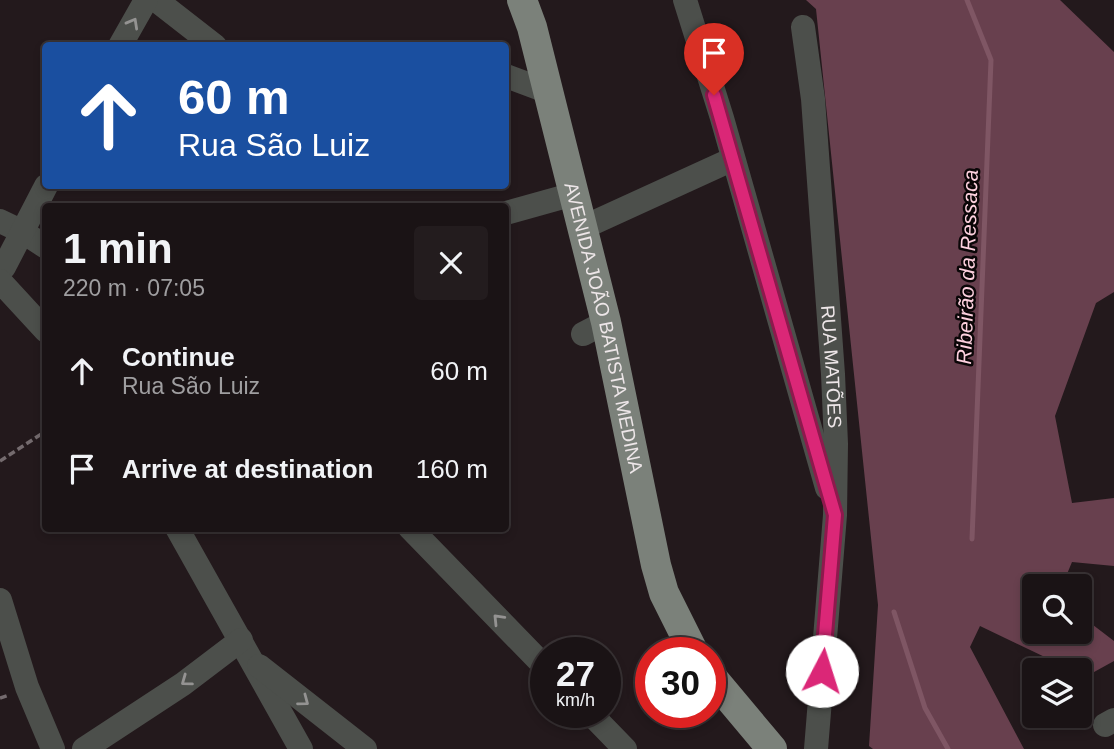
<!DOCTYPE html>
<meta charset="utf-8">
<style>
:root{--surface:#1a1315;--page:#231c1e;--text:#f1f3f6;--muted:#9f9ea0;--line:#383234}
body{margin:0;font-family:Arial,sans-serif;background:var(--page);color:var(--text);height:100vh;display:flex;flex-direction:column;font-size:26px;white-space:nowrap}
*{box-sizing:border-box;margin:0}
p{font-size:23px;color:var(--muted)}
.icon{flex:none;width:38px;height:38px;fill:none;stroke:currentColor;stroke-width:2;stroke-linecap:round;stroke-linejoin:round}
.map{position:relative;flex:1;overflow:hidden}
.details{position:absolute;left:42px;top:203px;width:467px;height:329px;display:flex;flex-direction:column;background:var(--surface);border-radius:7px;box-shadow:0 4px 10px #0003,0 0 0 2px var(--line)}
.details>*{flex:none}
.banner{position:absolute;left:42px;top:42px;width:467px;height:147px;border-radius:7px;box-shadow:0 4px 10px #0003,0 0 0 2px var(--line);background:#1a4fa0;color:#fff;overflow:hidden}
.controls{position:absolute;left:1022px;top:574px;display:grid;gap:14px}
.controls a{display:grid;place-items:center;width:70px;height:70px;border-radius:7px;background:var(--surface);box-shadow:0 4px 10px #0003,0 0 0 2px var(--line);font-size:35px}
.speed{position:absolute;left:530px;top:637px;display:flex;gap:14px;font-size:35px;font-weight:700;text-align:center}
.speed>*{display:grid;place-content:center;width:91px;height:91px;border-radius:50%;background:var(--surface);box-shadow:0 4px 10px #0003,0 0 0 2px var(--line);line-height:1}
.speed small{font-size:18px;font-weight:400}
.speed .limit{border:10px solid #d22;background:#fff;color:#111}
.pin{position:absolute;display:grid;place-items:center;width:60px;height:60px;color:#fff;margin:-72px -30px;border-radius:50% 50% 50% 0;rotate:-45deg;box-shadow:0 0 7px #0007}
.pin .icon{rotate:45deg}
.me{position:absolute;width:77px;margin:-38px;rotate:5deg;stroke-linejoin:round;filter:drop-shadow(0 0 5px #0008)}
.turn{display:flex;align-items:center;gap:24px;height:147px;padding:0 21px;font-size:32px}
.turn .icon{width:91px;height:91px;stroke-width:2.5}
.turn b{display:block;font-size:49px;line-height:60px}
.round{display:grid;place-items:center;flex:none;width:74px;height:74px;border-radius:7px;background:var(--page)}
.overview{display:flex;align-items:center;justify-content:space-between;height:119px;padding:0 21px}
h1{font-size:42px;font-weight:800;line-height:52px}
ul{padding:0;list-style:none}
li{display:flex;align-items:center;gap:21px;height:98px;padding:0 21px}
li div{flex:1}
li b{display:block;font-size:26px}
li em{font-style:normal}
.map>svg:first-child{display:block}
.forest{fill:#68404e}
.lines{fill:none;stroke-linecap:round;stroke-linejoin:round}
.stream{stroke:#7f5664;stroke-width:5}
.path{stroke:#746b6e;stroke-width:3.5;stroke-dasharray:7 3.5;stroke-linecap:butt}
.minor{stroke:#4c4f4b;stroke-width:24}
.major{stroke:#7b817a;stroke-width:30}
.oneway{stroke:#949392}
.route-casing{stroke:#8e194d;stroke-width:18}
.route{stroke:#db2777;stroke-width:12}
.labels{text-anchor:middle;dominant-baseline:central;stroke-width:5;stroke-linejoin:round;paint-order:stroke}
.street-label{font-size:19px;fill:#ede6e8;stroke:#0a0607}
.water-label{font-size:21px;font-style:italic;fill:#fed1df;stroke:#0a0607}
</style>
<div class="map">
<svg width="1114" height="749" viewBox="0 0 1114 749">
<rect width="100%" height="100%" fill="#23191c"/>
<polygon class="forest" points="806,0 1060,0 1114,52 1114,292 1096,303 1055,416 1072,503 1114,498 1114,566 1072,562 1062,586 1034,586 1034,632 1080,632 1080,615 1114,641 1114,661 1085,677 1080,674 1080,670 1072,670 980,626 970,647 1024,749 873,749 869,746 878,605 816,9"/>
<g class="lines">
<g class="stream">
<polyline points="967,0 991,60 972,539"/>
<polyline points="894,612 925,708 948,749"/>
</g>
<g class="path">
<polyline points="0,461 46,431"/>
<polyline points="0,698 9,695"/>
</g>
<g class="minor">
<polyline points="156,0 215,46"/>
<polyline points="685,0 722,118 827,488"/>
<path id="s1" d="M 803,27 L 813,99 L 833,374 L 836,444 L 835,515 L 816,749"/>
<polyline points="120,46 146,0"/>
<polyline points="506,76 549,92"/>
<polyline points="506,213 574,194"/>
<polyline points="0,221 23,232 46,247"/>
<polyline points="582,228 733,159"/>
<polyline points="4,267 46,186"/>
<polyline points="0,281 46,331"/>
<polyline points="583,334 606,322"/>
<polyline points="177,528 301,749"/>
<polyline points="410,528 546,668"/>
<polyline points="0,600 27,687 53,749"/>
<polyline points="259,666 365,749"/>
<polyline points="589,712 625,749"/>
<polyline points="1105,725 1114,720"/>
<polyline points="84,749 183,684 241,640"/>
</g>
<g class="major">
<path id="s2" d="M 522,0 L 532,27 L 606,322 L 656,565 L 664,593 L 694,653"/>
<polyline points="710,675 772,749"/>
</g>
</g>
<defs><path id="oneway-chevron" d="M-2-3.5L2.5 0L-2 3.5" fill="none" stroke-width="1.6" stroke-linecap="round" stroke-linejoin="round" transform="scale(1.75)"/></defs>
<g class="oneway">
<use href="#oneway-chevron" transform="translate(133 23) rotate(-61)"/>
<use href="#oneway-chevron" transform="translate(498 619) rotate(-134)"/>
<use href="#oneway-chevron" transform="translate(186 681) rotate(144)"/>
<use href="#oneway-chevron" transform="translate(304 701) rotate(37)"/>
</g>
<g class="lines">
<g class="route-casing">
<polyline id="route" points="714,95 835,515 822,671"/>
</g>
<use href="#route" class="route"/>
</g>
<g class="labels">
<g class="street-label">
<text stroke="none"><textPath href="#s2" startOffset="338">AVENIDA JOÃO BATISTA MEDINA</textPath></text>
<text stroke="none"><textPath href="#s1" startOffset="341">RUA MATÕES</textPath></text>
</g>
<g class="water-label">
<text transform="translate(967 267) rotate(-88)">Ribeirão da Ressaca</text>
</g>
</g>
</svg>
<div class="controls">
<a><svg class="icon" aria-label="search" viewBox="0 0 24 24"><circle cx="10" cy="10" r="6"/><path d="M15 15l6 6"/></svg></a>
<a><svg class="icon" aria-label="layers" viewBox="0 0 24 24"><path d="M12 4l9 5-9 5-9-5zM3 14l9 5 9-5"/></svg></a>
</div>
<div class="speed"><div>27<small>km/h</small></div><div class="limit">30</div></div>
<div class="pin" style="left:714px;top:95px;background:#d93025"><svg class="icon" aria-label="arrive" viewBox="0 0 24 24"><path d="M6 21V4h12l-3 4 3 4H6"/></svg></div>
<svg class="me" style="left:822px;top:671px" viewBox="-20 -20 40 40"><circle r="19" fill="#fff"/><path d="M0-13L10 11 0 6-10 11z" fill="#db2777"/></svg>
<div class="banner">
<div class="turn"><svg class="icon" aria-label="ahead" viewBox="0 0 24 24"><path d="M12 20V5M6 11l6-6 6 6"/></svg><div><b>60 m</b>Rua São Luiz</div></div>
</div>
<section class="details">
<div class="overview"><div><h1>1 min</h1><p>220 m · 07:05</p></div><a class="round"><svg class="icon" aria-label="close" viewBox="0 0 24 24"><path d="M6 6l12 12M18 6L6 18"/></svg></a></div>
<ul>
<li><svg class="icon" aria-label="ahead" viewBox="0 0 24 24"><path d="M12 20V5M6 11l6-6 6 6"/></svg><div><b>Continue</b><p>Rua São Luiz</p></div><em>60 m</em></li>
<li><svg class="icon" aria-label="arrive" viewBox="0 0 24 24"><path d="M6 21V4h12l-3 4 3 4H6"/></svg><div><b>Arrive at destination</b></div><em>160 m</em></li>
</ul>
</section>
</div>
